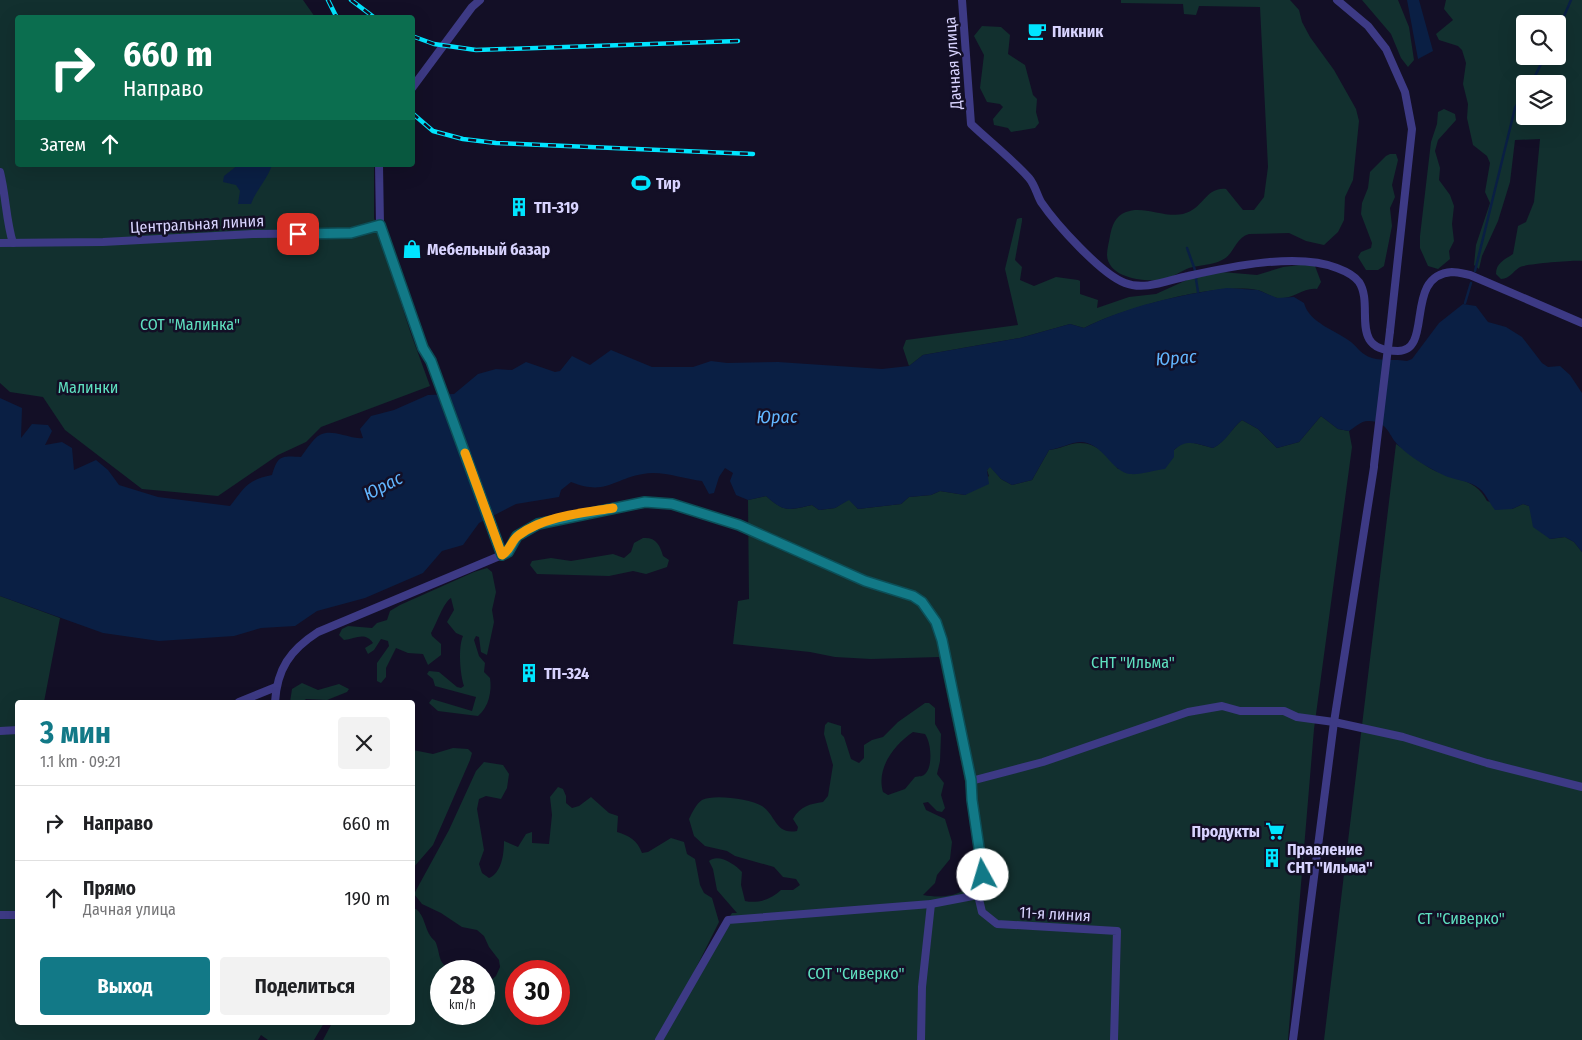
<!DOCTYPE html>
<html lang="ru">
<meta charset="utf-8">
<style>
:root{--surface:#fff;--page:#f2f2f2;--text:#202124;--muted:#757577;--line:#e0e0e0;--accent:#127987}
body{margin:0;font-family:"Fira Sans Condensed",sans-serif;background:var(--page);color:var(--text);height:100vh;display:flex;flex-direction:column;font-size:19px;white-space:nowrap}
*{box-sizing:border-box;margin:0}
p{font-size:16px;color:var(--muted)}
.icon{flex:none;width:28px;height:28px;fill:none;stroke:currentColor;stroke-width:2;stroke-linecap:round;stroke-linejoin:round}
.map{position:relative;flex:1;overflow:hidden}
.sheet{position:absolute;left:15px;top:700px;width:400px;height:325px;display:flex;flex-direction:column;background:var(--surface);border-radius:5px;box-shadow:0 5px 20px #0002}
.sheet>*{flex:none}
.hud{position:absolute;left:15px;top:15px;width:400px;height:152px;border-radius:5px;box-shadow:0 5px 20px #0002;background:#0b6e4f;color:#fff;overflow:hidden}
.controls{position:absolute;left:1516px;top:15px;display:grid;gap:10px}
.controls a{display:grid;place-items:center;width:50px;height:50px;border-radius:5px;background:var(--surface);box-shadow:0 5px 20px #0002;font-size:25px}
.speed{position:absolute;left:430px;top:960px;display:flex;gap:10px;font-size:25px;font-weight:700;text-align:center}
.speed>*{display:grid;place-content:center;width:65px;height:65px;border-radius:50%;background:var(--surface);box-shadow:0 5px 20px #0002;line-height:1}
.speed small{font-size:12px;font-weight:400}
.speed .limit{border:8px solid #d22;background:#fff;color:#111}
.pin{position:absolute;display:grid;place-items:center;width:42px;height:42px;color:#fff;margin:-21px;border-radius:10px;box-shadow:0 2px 8px #0006}
.me{position:absolute;width:55px;margin:-28px;rotate:354deg;stroke-linejoin:round;filter:drop-shadow(0 0 4px #0008)}
.turn{display:flex;align-items:center;gap:18px;height:105px;padding:0 25px;font-size:22px}
.turn .icon{width:65px;height:65px;stroke-width:2.5}
.turn b{display:block;font-size:35px;line-height:42px}
.then{display:flex;align-items:center;height:48px;padding:0 25px;background:#0003;gap:10px;font-size:19px}
.round{display:grid;place-items:center;flex:none;width:52px;height:52px;border-radius:5px;background:var(--page)}
.headline{display:flex;align-items:center;justify-content:space-between;height:85px;padding:0 25px}
h1{font-size:30px;font-weight:700;line-height:38px;color:var(--accent)}
.action{display:flex;gap:10px;margin-top:auto;padding:10px 25px}
.action a{flex:1;height:58px;border-radius:5px;background:var(--accent);color:#fff;font-size:20px;font-weight:700;line-height:58px;text-align:center}
.action a+a{background:var(--page);color:var(--text)}
ul{padding:0;list-style:none}
li{display:flex;align-items:center;gap:15px;height:75px;padding:0 25px;border-top:1px solid var(--line)}
li div{flex:1}
li b{display:block;font-size:19px}
li em{font-style:normal}
.map>svg:first-child{display:block}
.green{fill:#12302f;fill-rule:evenodd}
.water{fill:#0a1f44}
.lines{fill:none;stroke-linecap:round;stroke-linejoin:round}
.stream{stroke:#0a1f44;stroke-width:2.5}
.street{stroke:#3d3a85;stroke-width:8}
.rail-casing{stroke:#00e5ff;stroke-width:4.5}
.rail{stroke:#130f26;stroke-width:2.5;stroke-dasharray:8;stroke-linecap:butt}
.street-bridge{stroke:#3d3a85;stroke-width:8}
.route-casing{stroke:#0c4f58;stroke-width:12}
.route{stroke:#127987;stroke-width:9}
.slow{stroke:#f59e0b;stroke-width:9}
.labels{text-anchor:middle;dominant-baseline:central;stroke-width:5;stroke-linejoin:round;paint-order:stroke}
.poi-label{font-size:16px;font-weight:bold;fill:#d9d4ff;stroke:#130f26;text-anchor:start}
.street-label{font-size:16px;fill:#d9d4ff;stroke:#130f26}
.park-label{font-size:16px;fill:#5fe0c0;stroke:#130f26}
.water-label{font-size:18px;font-style:italic;fill:#62b6ff;stroke:#130f26}
</style>
<div class="map">
<svg width="1582" height="1040" viewBox="0 0 1582 1040">
<rect width="100%" height="100%" fill="#130f26"/>
<g class="green">
<polygon points="0,0 303,0 315,17 18,18 18,165 374,165 374,218 410,331 430,386 321,427 306,442 278,455 218,496 142,489 65,430 43,397 10,392 0,383"/>
<path d="M 1121,0 L 1290,0 L 1299,10 L 1302,22 L 1310,37 L 1334,70 L 1356,109 L 1359,121 L 1353,180 L 1345,197 L 1344,220 L 1338,232 L 1324,245 L 1306,241 L 1289,233 L 1249,234 C 1235,238 1234,255 1222,260 C 1213,265 1199,265 1189,268 C 1181,271 1173,277 1165,279 C 1148,283 1108,279 1107,255 C 1107,249 1109,242 1110,236 C 1112,226 1115,216 1126,212 C 1143,205 1164,218 1183,214 C 1204,209 1205,187 1226,189 L 1243,210 L 1254,210 L 1264,197 L 1268,167 L 1260,7 L 1199,6 L 1196,15 L 1184,14 L 1183,4 L 1121,3 Z"/>
<polygon points="1362,0 1398,0 1409,27 1414,60 1408,67 1401,58 1391,34"/>
<path d="M 1446,0 L 1582,0 L 1582,261 C 1575,260 1526,264 1520,267 C 1512,272 1511,278 1501,279 L 1496,274 C 1496,263 1504,260 1513,254 L 1518,226 L 1526,222 L 1534,202 L 1540,139 L 1515,140 L 1510,182 L 1498,221 L 1482,256 L 1479,269 L 1474,265 L 1476,245 L 1490,203 L 1485,192 L 1490,163 L 1487,156 L 1473,145 L 1467,118 L 1468,104 L 1463,84 L 1466,63 L 1462,50 L 1458,46 L 1439,40 L 1436,34 L 1453,20 L 1444,9 ZM 1525,24 L 1558,24 L 1558,56 L 1525,56 ZM 1525,84 L 1558,84 L 1558,116 L 1525,116 Z"/>
<polygon points="982,26 1001,27 1010,35 1008,54 1025,65 1033,95 1037,99 1036,112 1039,123 1035,128 1011,132 1008,128 994,125 993,119 1003,107 1000,104 987,102 980,88 984,55 974,36"/>
<polygon points="1444,109 1455,114 1456,120 1438,140 1435,151 1440,168 1439,180 1450,195 1454,206 1452,224 1454,241 1449,251 1450,259 1438,269 1428,266 1420,248 1420,236 1431,142 1437,124 1438,112"/>
<polygon points="1390,154 1396,154 1398,160 1392,185 1395,197 1390,208 1392,226 1384,266 1378,270 1366,270 1358,257 1361,252 1371,248 1372,243 1361,214 1362,203 1368,188 1370,172 1386,156"/>
<path d="M 1020,218 L 1022,218 L 1022,221 L 1015,260 L 1022,267 L 1020,280 L 1034,286 L 1056,277 L 1078,280 L 1080,281 L 1080,294 L 1098,300 L 1097,308 L 1129,297 L 1156,294 L 1189,279 L 1222,272 L 1257,275 L 1283,267 L 1308,264 L 1315,266 L 1321,282 L 1317,289 C 1303,287 1293,300 1278,298 C 1270,297 1264,291 1257,290 C 1215,282 1121,309 1084,328 L 1070,324 L 1020,338 L 923,355 L 909,366 L 903,348 L 906,340 L 1018,325 L 1005,269 L 1017,219 Z"/>
<path d="M 1321,416 L 1338,429 L 1349,431 L 1352,447 L 1314,729 L 1288,1040 L 323,1040 L 332,1023 L 412,1022 L 413,909 L 416,909 C 425,916 424,927 431,937 C 432,939 435,940 436,943 C 441,956 437,964 454,971 L 441,971 L 441,1014 L 484,1014 L 484,986 L 496,976 L 500,967 L 499,960 L 489,947 L 484,936 L 477,930 L 462,927 L 441,913 L 422,904 L 414,894 L 449,830 L 476,771 L 484,762 L 503,765 L 509,774 L 507,788 L 501,799 L 486,796 L 479,799 L 477,809 L 484,850 L 479,864 L 482,873 L 489,878 C 502,873 504,853 504,841 L 518,847 L 526,834 L 532,832 L 532,843 L 549,844 L 552,815 L 550,797 L 558,787 L 563,789 L 566,796 L 566,803 L 572,808 L 579,806 L 591,797 L 609,813 L 618,816 L 617,832 C 630,836 637,840 642,853 L 648,852 L 671,838 L 684,842 L 687,854 L 695,859 L 700,885 L 704,893 L 712,898 L 719,922 L 692,976 L 732,913 L 737,913 L 717,890 L 713,869 L 709,861 C 718,853 735,864 742,872 L 741,885 L 745,901 C 758,904 772,899 781,890 L 793,890 L 800,885 L 796,879 L 783,877 L 774,867 L 735,856 L 727,851 L 705,846 L 694,836 L 689,819 C 692,813 696,804 702,800 C 714,794 750,799 762,806 C 776,815 775,835 797,831 L 798,827 L 793,819 C 800,806 810,804 823,802 L 828,796 L 833,765 L 824,734 L 825,725 L 828,722 L 841,726 L 841,734 L 844,737 L 851,759 L 859,763 L 864,758 L 864,745 L 872,740 L 883,737 L 898,722 L 925,703 L 929,703 L 935,708 L 935,724 L 941,734 L 940,761 L 937,774 L 944,783 L 941,795 L 945,808 L 942,812 L 937,811 L 928,802 L 923,803 L 926,810 L 945,819 L 952,842 L 950,859 L 937,875 L 935,883 L 923,895 C 945,899 968,896 977,874 L 965,782 L 939,657 L 871,659 L 835,657 L 810,652 L 733,644 L 738,601 L 749,599 L 748,500 L 766,496 C 785,513 789,510 812,505 L 819,510 L 835,508 L 849,499 L 858,509 L 901,504 L 909,497 L 931,495 L 940,491 L 965,495 L 989,476 L 987,470 L 990,466 L 1001,479 L 1012,485 L 1032,480 L 1049,450 C 1058,449 1064,446 1072,444 C 1093,439 1107,454 1118,469 L 1174,450 L 1182,443 L 1190,442 L 1213,448 C 1226,441 1231,429 1242,420 L 1258,429 L 1277,448 L 1299,442 ZM 913,732 L 925,734 C 931,742 933,765 926,773 C 923,777 919,776 915,777 L 905,789 L 888,795 L 883,792 C 876,768 894,745 913,732 ZM 516,971 L 559,971 L 559,1014 L 516,1014 Z"/>
<path d="M 1396,444 C 1407,451 1417,460 1428,467 C 1449,480 1475,476 1487,501 L 1512,509 L 1523,504 L 1529,506 L 1550,539 L 1565,537 L 1574,542 L 1582,552 L 1582,1040 L 1324,1040 Z"/>
<path d="M 643,538 C 656,537 660,545 663,556 L 669,560 L 667,567 L 646,574 L 633,571 L 609,576 L 537,574 L 530,565 L 532,561 L 551,558 L 571,561 L 613,554 L 624,558 L 631,552 L 634,543 Z"/>
<path d="M 487,568 L 492,572 L 496,592 L 492,610 L 494,622 L 487,655 L 481,652 L 479,637 L 476,636 L 474,640 L 479,656 L 485,663 L 484,672 L 490,678 C 492,691 489,707 478,716 L 438,711 L 429,703 L 432,699 L 472,711 L 476,697 L 435,686 L 433,679 L 427,674 L 429,671 L 439,672 L 457,687 L 461,688 L 464,686 C 460,674 458,647 463,636 L 456,633 L 447,622 L 454,610 L 451,598 C 443,603 437,623 431,633 L 432,636 L 441,644 L 441,655 L 428,665 L 423,654 L 408,653 L 396,648 L 386,668 L 386,677 L 381,683 L 377,681 L 377,663 L 389,646 L 388,641 L 381,639 L 374,650 L 368,654 L 365,648 L 373,643 C 365,631 355,639 344,640 L 339,635 L 342,629 L 348,626 L 372,628 L 377,623 L 387,620 L 390,611 L 400,605 L 474,572 Z"/>
<polygon points="0,596 60,618 44,702 18,702 18,1022 324,1023 314,1040 268,1040 261,1035 258,1040 0,1040"/>
<polygon points="302,683 318,690 339,684 349,689 347,692 327,700 306,699 302,702 290,702 292,689"/>
<polygon points="453,748 468,749 472,753 470,760 433,845 413,868 413,750 433,754"/>
</g>
<g class="water">
<polygon points="1407,0 1419,0 1433,51 1418,59"/>
<path d="M 238,165 L 272,165 C 267,180 256,190 251,204 L 238,204 L 240,191 L 236,185 L 223,182 L 224,176 Z"/>
<path d="M 1227,288 L 1258,290 L 1277,298 L 1294,297 L 1304,303 C 1309,323 1337,331 1351,342 C 1358,348 1362,355 1372,358 C 1383,361 1395,359 1407,361 L 1412,359 L 1439,323 L 1463,304 L 1476,306 L 1488,322 L 1506,327 L 1522,337 L 1542,363 L 1548,367 L 1560,366 L 1570,375 L 1582,393 L 1582,552 L 1574,542 L 1565,537 L 1550,539 L 1533,527 L 1529,506 L 1523,504 L 1512,509 L 1495,510 C 1490,504 1486,494 1480,489 C 1470,481 1460,481 1448,477 C 1433,471 1408,456 1397,444 C 1388,434 1388,422 1369,421 C 1362,420 1355,427 1349,431 L 1338,429 L 1321,416 L 1299,442 L 1277,448 L 1258,429 L 1242,420 C 1231,429 1226,442 1213,448 C 1197,444 1187,438 1174,450 L 1174,457 L 1165,469 C 1154,470 1141,475 1130,474 C 1113,472 1105,448 1087,443 C 1076,439 1061,449 1049,450 L 1032,480 L 1012,485 L 1001,479 L 990,467 L 987,470 L 989,484 L 965,495 L 940,491 L 931,495 L 909,497 L 901,504 L 858,509 L 849,500 L 835,508 L 819,510 L 812,505 C 789,510 784,513 766,496 L 748,500 L 736,495 L 730,481 L 733,473 L 725,468 L 719,477 L 714,493 L 709,494 L 702,481 C 684,479 661,470 643,474 C 613,479 606,496 571,482 L 561,490 L 559,497 L 516,504 L 479,523 L 463,545 L 442,551 L 423,573 L 365,598 L 317,611 L 295,626 L 261,628 L 234,636 L 159,641 L 103,633 L 0,596 L 0,398 L 22,408 L 21,438 L 32,424 L 48,425 L 52,431 L 45,445 L 62,442 L 72,448 L 74,470 L 96,460 L 108,470 L 119,485 L 158,497 L 230,506 C 245,487 247,480 272,475 C 278,455 281,456 301,457 C 315,439 317,428 343,435 C 349,436 356,439 363,438 L 360,429 L 371,416 L 394,410 L 428,395 L 454,394 L 478,374 L 496,369 L 512,370 L 526,362 L 555,372 L 560,371 L 572,356 L 590,365 L 611,350 L 652,367 L 693,367 L 711,361 L 727,363 L 778,362 L 882,369 L 909,366 L 923,355 L 1020,338 L 1070,324 L 1084,328 C 1127,306 1179,295 1227,288 Z"/>
</g>
<g class="lines">
<g class="stream">
<polyline points="1558,30 1571,0"/>
<polyline points="1531,84 1545,56"/>
<polyline points="1187,248 1195,270"/>
<polyline points="1475,271 1515,108 1525,92"/>
<polyline points="1196,279 1198,292"/>
<polyline points="1465,303 1471,283"/>
</g>
<g class="street">
<path d="M 962,0 L 971,124 C 990,142 1012,159 1029,178 C 1035,185 1037,195 1041,202 C 1056,224 1101,274 1125,283 C 1145,291 1168,280 1188,276 C 1228,267 1298,252 1337,268 C 1345,271 1354,275 1359,282 C 1375,306 1347,351 1398,351 C 1434,351 1403,275 1452,272 C 1457,272 1465,274 1470,275 L 1582,323"/>
<polyline points="1337,0 1368,26 1386,49 1405,92 1412,129 1390,331"/>
<polyline points="412,88 472,7 480,0"/>
<polyline points="379,165 380,225 423,348 431,361 502,555"/>
<path d="M 0,172 C 6,196 6,221 13,243"/>
<polyline points="0,243 103,242 253,234 351,233 380,225"/>
<polyline points="239,702 276,687"/>
<path d="M 275,702 C 277,669 290,650 318,632 L 502,555 L 508,551 L 517,536 L 539,524 L 645,502 L 672,504 L 739,525 L 865,581 L 913,596 L 922,602 L 936,622 L 942,640 L 971,781 L 1043,762 L 1188,712 L 1222,706 L 1240,711 L 1284,711 L 1297,717 L 1334,722 L 1403,737 L 1487,763 L 1582,787"/>
<polyline points="0,731 18,730"/>
<polyline points="978,895 982,912 997,924 1117,931 1114,1040"/>
<polyline points="0,915 18,915"/>
<polyline points="659,1040 728,920 931,904 978,895 983,887 982,864 972,800 971,781"/>
<polyline points="921,1040 922,987 931,904"/>
<polyline points="1293,1040 1334,722 1374,467"/>
</g>
<g class="rail-casing">
<g id="rail">
<polyline points="328,0 337,18"/>
<polyline points="351,0 375,18"/>
<polyline points="412,36 434,44 476,50 738,41"/>
<polyline points="412,113 433,131 463,139 496,143 753,154"/>
</g>
</g>
<use href="#rail" class="rail"/>
<polyline class="street-bridge" points="1374,465 1390,331"/>
</g>
<g class="lines">
<g class="route-casing">
<polyline id="route" points="298,234 351,233 380,225 423,348 431,361 502,555 508,552 517,536 538,524 645,502 672,504 739,525 865,581 913,596 922,602 936,622 942,640 971,780 972,800 983,875"/>
</g>
<use href="#route" class="route"/>
<path class="slow" d="M 465,453 L 502,555 C 511,550 511,540 519,535 C 545,516 582,513 613,508"/>
</g>
<defs>
<g id="cafe-bare" transform="scale(1.5)"><path d="M-5.5-4.5H6V0H3Q3 3.5 0 3.5H-2.5Q-5.5 3.5-5.5 0ZM3-3.2v2h1.7v-2ZM-6 4.5H4V6H-6Z" fill="#00e5ff" stroke="#130f26" stroke-width="2.5" paint-order="stroke"/></g>
<g id="stadium-bare" transform="scale(1.5)"><path d="M0-5a6.5 5 0 1 0 0 10a6.5 5 0 1 0 0-10ZM-3.5-1.8h7v3.6h-7Z" fill="#00e5ff" stroke="#130f26" stroke-width="2.5" paint-order="stroke"/></g>
<g id="building-bare" transform="scale(1.5)"><path d="M-4-6H4V6H1V3H-1V6H-4ZM-2.5-4.3h1.7v1.8h-1.7ZM.8-4.3h1.7v1.8H.8ZM-2.5-1h1.7V.8h-1.7ZM.8-1h1.7V.8H.8Z" fill="#00e5ff" stroke="#130f26" stroke-width="2.5" paint-order="stroke"/></g>
<g id="shop-bare" transform="scale(1.5)"><path d="M-5-2.5h2.3a2.7 3.5 0 0 1 5.4 0H5L5.5 6h-11ZM-1.5-2.5h3a1.5 2.3 0 0 0-3 0Z" fill="#00e5ff" stroke="#130f26" stroke-width="2.5" paint-order="stroke"/></g>
<g id="supermarket-bare" transform="scale(1.5)"><path d="M-6-5.5h2.5l.6 2H6L4.5 2H-2.5L-4.4-4H-6ZM-1.5 3.2a1.3 1.3 0 1 0 .1 0ZM3 3.2a1.3 1.3 0 1 0 .1 0Z" fill="#00e5ff" stroke="#130f26" stroke-width="2.5" paint-order="stroke"/></g>
</defs>
<g fill-rule="evenodd">
<use href="#cafe-bare" x="1037" y="31"/>
<use href="#stadium-bare" x="641" y="183"/>
<use href="#building-bare" x="519" y="207"/>
<use href="#shop-bare" x="412" y="249"/>
<use href="#building-bare" x="529" y="673"/>
<use href="#supermarket-bare" x="1275" y="831"/>
<use href="#building-bare" x="1272" y="858"/>
</g>
<g class="labels">
<g class="poi-label">
<text x="1052" y="31">Пикник</text>
<text x="656" y="183">Тир</text>
<text x="534" y="207">ТП-319</text>
<text x="427" y="249">Мебельный базар</text>
<text x="544" y="673">ТП-324</text>
<text x="1260" y="831" text-anchor="end">Продукты</text>
<text x="1287" y="849">Правление<tspan x="1287" dy="18">СНТ "Ильма"</tspan></text>
</g>
<g class="street-label">
<text transform="translate(953 63) rotate(-94)">Дачная улица</text>
<text transform="translate(197 224) rotate(-3)">Центральная линия</text>
<text transform="translate(1055 914) rotate(3)">11-я линия</text>
</g>
<g class="park-label">
<text x="190" y="324">СОТ "Малинка"</text>
<text x="88" y="387">Малинки</text>
<text x="1133" y="662">СНТ "Ильма"</text>
<text x="1461" y="918">СТ "Сиверко"</text>
<text x="856" y="973">СОТ "Сиверко"</text>
</g>
<g class="water-label">
<text transform="translate(1176 358) rotate(-4)">Юрас</text>
<text transform="translate(777 417) rotate(-1)">Юрас</text>
<text transform="translate(383 486) rotate(-27)">Юрас</text>
</g>
</g>
</svg>
<div class="controls">
<a><svg class="icon" aria-label="search" viewBox="0 0 24 24"><circle cx="10" cy="10" r="6"/><path d="M15 15l6 6"/></svg></a>
<a><svg class="icon" aria-label="layers" viewBox="0 0 24 24"><path d="M12 4l9 5-9 5-9-5zM3 14l9 5 9-5"/></svg></a>
</div>
<div class="speed"><div>28<small>km/h</small></div><div class="limit">30</div></div>
<div class="pin" style="left:298px;top:234px;background:#d93025"><svg class="icon" aria-label="arrive" viewBox="0 0 24 24"><path d="M6 21V4h12l-3 4 3 4H6"/></svg></div>
<svg class="me" style="left:983px;top:875px" viewBox="-20 -20 40 40"><circle r="19" fill="#fff"/><path d="M0-13L10 11 0 6-10 11z" fill="#127987"/></svg>
<div class="hud">
<div class="turn"><svg class="icon" aria-label="right" viewBox="0 0 24 24"><path d="M7 20v-9h11M14 6l5 5-5 5"/></svg><div><b>660 m</b>Направо</div></div>
<div class="then">Затем<svg class="icon" aria-label="ahead" viewBox="0 0 24 24"><path d="M12 20V5M6 11l6-6 6 6"/></svg></div>
</div>
<section class="sheet">
<div class="headline"><div><h1>3 мин</h1><p>1.1 km · 09:21</p></div><a class="round"><svg class="icon" aria-label="close" viewBox="0 0 24 24"><path d="M6 6l12 12M18 6L6 18"/></svg></a></div>
<ul>
<li><svg class="icon" aria-label="right" viewBox="0 0 24 24"><path d="M7 20v-9h11M14 6l5 5-5 5"/></svg><div><b>Направо</b></div><em>660 m</em></li>
<li><svg class="icon" aria-label="ahead" viewBox="0 0 24 24"><path d="M12 20V5M6 11l6-6 6 6"/></svg><div><b>Прямо</b><p>Дачная улица</p></div><em>190 m</em></li>
</ul>
<div class="action"><a>Выход</a><a>Поделиться</a></div>
</section>
</div>
